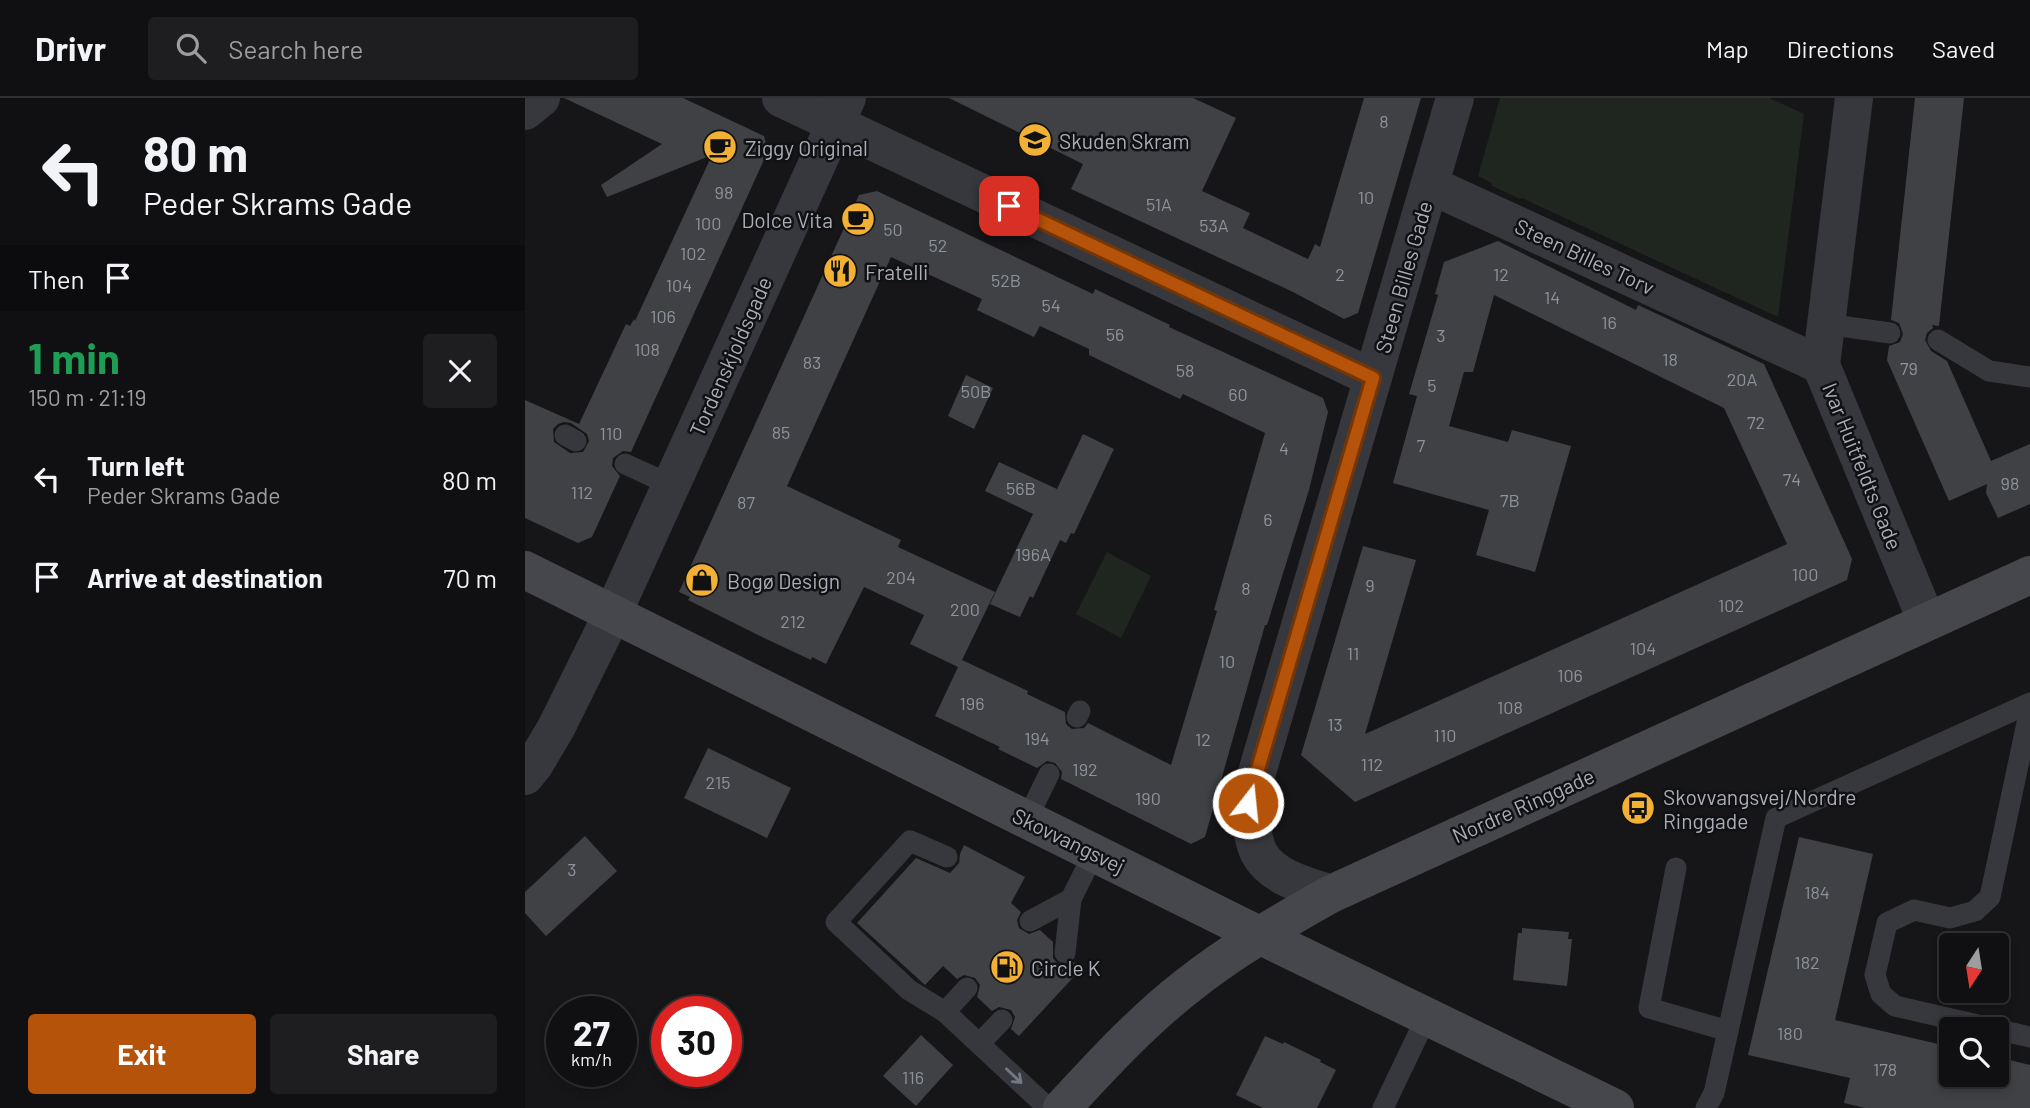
<!DOCTYPE html>
<meta charset="utf-8">
<style>
:root{--surface:#101012;--page:#1e1e20;--text:#f1f3f6;--muted:#9c9d9f;--line:#303032;--accent:#b45309}
body{margin:0;font-family:Barlow,sans-serif;background:var(--page);color:var(--text);height:100vh;display:flex;flex-direction:column;font-size:26px;white-space:nowrap}
*{box-sizing:border-box;margin:0}
p{font-size:23px;color:var(--muted)}
.icon{flex:none;width:38px;height:38px;fill:none;stroke:currentColor;stroke-width:2;stroke-linecap:round;stroke-linejoin:round}
.map{position:relative;flex:1;overflow:hidden}
.sheet{display:flex;flex-direction:column;background:var(--surface);width:525px}
.sheet>*{flex:none}
.top-card{background:#101012;color:var(--text);overflow:hidden}
.needle{width:46px;rotate:192deg}
.controls{position:absolute;left:1414px;top:835px;display:grid;gap:14px}
.controls a{display:grid;place-items:center;width:70px;height:70px;border-radius:7px;background:var(--surface);box-shadow:0 4px 10px #0003,0 0 0 2px var(--line);font-size:35px}
.speed{position:absolute;left:21px;top:898px;display:flex;gap:14px;font-size:35px;font-weight:700;text-align:center}
.speed>*{display:grid;place-content:center;width:91px;height:91px;border-radius:50%;background:var(--surface);box-shadow:0 4px 10px #0003,0 0 0 2px var(--line);line-height:1}
.speed small{font-size:18px;font-weight:400}
.speed .limit{border:10px solid #d22;background:#fff;color:#111}
.pin{position:absolute;display:grid;place-items:center;width:60px;height:60px;color:#fff;margin:-30px;border-radius:14px;box-shadow:0 4px 10px #0006}
.me{position:absolute;width:77px;margin:-38px;rotate:16deg;stroke-linejoin:round;filter:drop-shadow(0 0 5px #0008)}
.turn{display:flex;align-items:center;gap:24px;height:147px;padding:0 28px;font-size:32px}
.turn .icon{width:91px;height:91px;stroke-width:2.5}
.turn b{display:block;font-size:49px;line-height:60px}
.then{display:flex;align-items:center;height:66px;padding:0 28px;background:#0003;gap:14px;font-size:26px}
.round{display:grid;place-items:center;flex:none;width:74px;height:74px;border-radius:7px;background:var(--page)}
.overview{display:flex;align-items:center;justify-content:space-between;height:119px;padding:0 28px}
h1{font-size:42px;font-weight:700;line-height:52px;color:#1e9e55}
.cta{display:flex;gap:14px;margin-top:auto;padding:14px 28px}
.cta a{flex:1;height:80px;border-radius:7px;background:var(--accent);color:#fff;font-size:28px;font-weight:700;line-height:80px;text-align:center}
.cta a+a{background:var(--page);color:var(--text)}
ul{padding:0;list-style:none}
li{display:flex;align-items:center;gap:21px;height:98px;padding:0 28px}
li div{flex:1}
li b{display:block;font-size:26px}
li em{font-style:normal}
header{display:flex;align-items:center;gap:42px;box-sizing:border-box;height:98px;padding:0 35px;background:var(--surface);border-bottom:2px solid var(--line)}
header strong{font-size:33px}
nav{display:flex;gap:38px;margin-inline-start:auto;font-size:24px}
.search{width:490px;height:63px;background:var(--page);display:flex;align-items:center;gap:18px;box-sizing:border-box;padding:0 24px;border-radius:7px;color:var(--muted);font-size:26px}
main{display:flex;flex:1;min-height:0}
.map>svg:first-child{display:block}
.green{fill:#1e261f}
.building{fill:#404145;fill-rule:evenodd}
.lines{fill:none;stroke-linecap:round;stroke-linejoin:round}
.lane{stroke:#37383d;stroke-width:21}
.street{stroke:#37383d;stroke-width:38}
.secondary{stroke:#45474d;stroke-width:38}
.oneway{stroke:#757881}
.route-casing{stroke:#753606;stroke-width:18}
.route{stroke:#b45309;stroke-width:12}
.labels{text-anchor:middle;dominant-baseline:central;stroke-width:5;stroke-linejoin:round;paint-order:stroke}
.number-label{font-size:18px;fill:#8e929b}
.poi-label{font-size:21px;fill:#a8adb8;stroke:#111113;text-anchor:start}
.street-label{font-size:21px;fill:#a8adb8;stroke:#111113}
</style>
<header>
<strong>Drivr</strong>
<div class="search"><svg class="icon" aria-label="search" viewBox="0 0 24 24"><circle cx="10" cy="10" r="6"/><path d="M15 15l6 6"/></svg>Search here</div>
<nav><a>Map</a><a>Directions</a><a>Saved</a></nav>
</header>
<main>
<section class="sheet">
<div class="top-card">
<div class="turn"><svg class="icon" aria-label="left" viewBox="0 0 24 24"><path d="M17 20v-9H6M10 6l-5 5 5 5"/></svg><div><b>80 m</b>Peder Skrams Gade</div></div>
<div class="then">Then<svg class="icon" aria-label="arrive" viewBox="0 0 24 24"><path d="M6 21V4h12l-3 4 3 4H6"/></svg></div>
</div>
<div class="overview"><div><h1>1 min</h1><p>150 m · 21:19</p></div><a class="round"><svg class="icon" aria-label="close" viewBox="0 0 24 24"><path d="M6 6l12 12M18 6L6 18"/></svg></a></div>
<ul>
<li><svg class="icon" aria-label="left" viewBox="0 0 24 24"><path d="M17 20v-9H6M10 6l-5 5 5 5"/></svg><div><b>Turn left</b><p>Peder Skrams Gade</p></div><em>80 m</em></li>
<li><svg class="icon" aria-label="arrive" viewBox="0 0 24 24"><path d="M6 21V4h12l-3 4 3 4H6"/></svg><div><b>Arrive at destination</b></div><em>70 m</em></li>
</ul>
<div class="cta"><a>Exit</a><a>Share</a></div>
</section>
<div class="map">
<svg width="1505" height="1010" viewBox="0 0 1505 1010">
<rect width="100%" height="100%" fill="#161618"/>
<g class="green">
<polygon points="975,0 1244,0 1279,16 1253,219 997,100 995,101 967,88 967,85 953,78"/>
<polygon points="582,454 626,478 596,540 551,516"/>
</g>
<g class="building">
<path d="M 39,0 L 158,0 L 239,38 L 243,53 L 106,354 L 98,353 L 88,360 L 87,368 L 95,378 L 67,439 L 53,445 L 0,420 L 0,302 L 54,326 L 101,226 L 105,228 L 109,221 L 110,223 L 187,57 L 82,99 L 76,87 L 137,46 ZM 39,324 L 46,325 L 62,336 L 64,343 L 58,354 L 45,355 L 29,344 L 28,331 L 33,326 Z"/>
<polygon points="424,0 668,0 679,5 711,20 677,93 725,115 718,130 783,161 790,146 795,149 839,0 896,0 833,215 819,221 768,194 546,91 558,66"/>
<polygon points="1390,0 1439,0 1414,228 1407,227 1408,230 1402,235 1400,242 1406,253 1422,263 1466,363 1505,346 1505,406 1473,420 1461,395 1462,386 1424,403 1362,262 1364,248 1375,244 1378,236 1374,225 1366,222"/>
<path d="M 352,93 L 568,196 L 570,191 L 645,227 L 644,229 L 798,300 L 803,314 L 784,392 L 742,527 L 740,527 L 680,739 L 666,746 L 536,681 L 537,674 L 530,665 L 522,663 L 512,670 L 473,651 L 475,649 L 410,618 L 433,569 L 385,546 L 399,517 L 339,489 L 301,566 L 287,559 L 286,562 L 233,537 L 163,502 L 165,499 L 154,494 L 334,97 ZM 366,159 L 457,201 L 452,212 L 509,239 L 515,228 L 564,251 L 564,257 L 655,301 L 658,296 L 740,335 L 689,512 L 692,513 L 646,667 L 563,625 L 559,630 L 547,631 L 541,626 L 540,614 L 502,596 L 503,593 L 437,562 L 470,494 L 373,449 L 376,442 L 262,388 Z"/>
<polygon points="973,143 1111,212 1113,207 1239,266 1327,461 1322,482 830,704 776,657 838,448 891,462 840,636 1262,446 1199,310 969,197 948,274 939,274 924,328 983,344 987,332 1046,348 1010,474 951,457 964,412 868,385 892,298 884,296 913,197 910,196 919,164"/>
<polygon points="441,277 468,290 449,331 423,318"/>
<polygon points="558,336 589,351 549,436 546,435 541,445 535,442 508,500 505,498 495,519 465,506 508,416 460,393 474,364 532,391"/>
<polygon points="183,650 266,690 242,740 159,700"/>
<polygon points="60,738 92,773 21,838 0,815 0,794"/>
<polygon points="1274,739 1348,756 1310,922 1426,949 1426,976 1472,976 1472,959 1505,967 1505,1010 1340,1010 1319,1005 1325,980 1223,957"/>
<polygon points="439,747 500,779 486,805 496,814 492,822 494,830 504,836 515,832 528,844 528,860 532,865 539,868 549,864 556,871 494,938 486,931 490,919 486,912 474,909 467,913 452,899 455,887 450,880 439,877 432,881 418,868 400,887 332,825 391,760 425,775 434,765 435,756"/>
<polygon points="997,830 1044,834 1043,841 1047,841 1042,888 988,882 993,835 997,835"/>
<polygon points="396,937 428,967 391,1008 358,978"/>
<polygon points="740,938 758,946 759,944 796,962 795,964 811,972 792,1010 738,1010 711,997"/>
</g>
<g class="lines">
<g class="lane">
<polyline points="1301,226 1365,235"/>
<polyline points="1413,242 1464,273 1505,279"/>
<polyline points="40,337 51,343"/>
<polyline points="100,366 146,387"/>
<polyline points="1505,611 1465,799 1450,813 1425,820 1389,812 1362,825 1350,877 1356,896 1370,908 1505,939"/>
<polyline points="552,619 555,613"/>
<polyline points="502,721 524,676"/>
<polyline points="422,759 385,743 311,824 384,892 420,914 523,1010"/>
<polyline points="1151,770 1124,910 1203,933"/>
<polyline points="505,823 546,801 569,755"/>
<polyline points="540,855 546,801"/>
<polyline points="420,914 442,890"/>
<polyline points="454,946 477,922"/>
<polyline points="858,1010 902,918"/>
<polyline points="1181,1010 1189,995 1251,720 1505,605"/>
</g>
<g class="street">
<polyline points="256,0 848,280"/>
<polyline points="1329,0 1296,267 1402,524"/>
<polyline points="0,13 16,0"/>
<polyline points="905,87 1296,267"/>
<polyline points="0,678 9,667 31,630 88,515 322,0"/>
<path d="M 806,796 C 783,788 747,780 734,755 C 727,741 726,720 723,705 L 930,0"/>
</g>
<g class="secondary">
<polyline points="0,472 734,837 1090,1010"/>
<path d="M 537,1010 C 576,968 615,925 661,889 C 706,853 756,824 806,796 L 1505,477"/>
</g>
</g>
<defs><path id="oneway-shaft" d="M-6 0H5M1.5-3L5.5 0L1.5 3" fill="none" stroke-width="1.6" stroke-linecap="round" stroke-linejoin="round" transform="scale(1.75)"/></defs>
<use class="oneway" href="#oneway-shaft" transform="translate(489 978) rotate(43)"/>
<g class="lines">
<g class="route-casing">
<polyline id="route" points="484,108 848,280 723,705"/>
</g>
<use href="#route" class="route"/>
</g>
<defs>
<g id="school-disc" transform="scale(1.75)"><circle r="9.5" fill="#f2b134" stroke="#111113"/><path d="M0-5L7-2L0 1L-7-2ZM-4 1L0 2.5L4 1V4Q0 6-4 4Z" fill="#111"/></g>
<g id="cafe-disc" transform="scale(1.75)"><circle r="9.5" fill="#f2b134" stroke="#111113"/><path d="M-5.5-4.5H6V0H3Q3 3.5 0 3.5H-2.5Q-5.5 3.5-5.5 0ZM3-3.2v2h1.7v-2ZM-6 4.5H4V6H-6Z" fill="#111"/></g>
<g id="restaurant-disc" transform="scale(1.75)"><circle r="9.5" fill="#f2b134" stroke="#111113"/><path d="M-5-6h1v4h1v-4h1v4h1v-4h1v5L-1.5 .5V6h-2V.5L-5-1ZM5-6V6H3V1.5H1.5Q1.5-4 5-6Z" fill="#111"/></g>
<g id="shop-disc" transform="scale(1.75)"><circle r="9.5" fill="#f2b134" stroke="#111113"/><path d="M-5-2.5h2.3a2.7 3.5 0 0 1 5.4 0H5L5.5 6h-11ZM-1.5-2.5h3a1.5 2.3 0 0 0-3 0Z" fill="#111"/></g>
<g id="bus-disc" transform="scale(1.75)"><circle r="9.5" fill="#f2b134" stroke="#111113"/><path d="M-5-6H5V4H4V6H2V4H-2V6H-4V4H-5ZM-3.5-4V0h7V-4ZM-3.5 1.2v1.5H-2V1.2ZM2 1.2v1.5H3.5V1.2Z" fill="#111"/></g>
<g id="fuel-disc" transform="scale(1.75)"><circle r="9.5" fill="#f2b134" stroke="#111113"/><path d="M-5.5-6h7V0h2V4h1.3V-2.5L3-4.5l.8-.8L6-3V5H2.5V1h-1V6h-7ZM-4.2-4.7v3.2H.2V-4.7Z" fill="#111"/></g>
</defs>
<g fill-rule="evenodd">
<use href="#school-disc" x="510" y="42"/>
<use href="#cafe-disc" x="195" y="49"/>
<use href="#cafe-disc" x="333" y="121"/>
<use href="#restaurant-disc" x="315" y="173"/>
<use href="#shop-disc" x="177" y="482"/>
<use href="#bus-disc" x="1113" y="710"/>
<use href="#fuel-disc" x="482" y="869"/>
</g>
<g class="labels">
<g class="number-label">
<text x="859" y="23">8</text>
<text x="199" y="94">98</text>
<text x="841" y="99">10</text>
<text x="634" y="106">51A</text>
<text x="183" y="125">100</text>
<text x="689" y="127">53A</text>
<text x="368" y="131">50</text>
<text x="413" y="147">52</text>
<text x="168" y="155">102</text>
<text x="815" y="176">2</text>
<text x="976" y="176">12</text>
<text x="481" y="182">52B</text>
<text x="154" y="187">104</text>
<text x="1027" y="199">14</text>
<text x="526" y="207">54</text>
<text x="138" y="218">106</text>
<text x="1084" y="224">16</text>
<text x="590" y="236">56</text>
<text x="916" y="237">3</text>
<text x="122" y="251">108</text>
<text x="1145" y="261">18</text>
<text x="287" y="264">83</text>
<text x="1384" y="270">79</text>
<text x="660" y="272">58</text>
<text x="1217" y="281">20A</text>
<text x="907" y="287">5</text>
<text x="451" y="293">50B</text>
<text x="713" y="296">60</text>
<text x="1231" y="324">72</text>
<text x="256" y="334">85</text>
<text x="86" y="335">110</text>
<text x="896" y="347">7</text>
<text x="759" y="350">4</text>
<text x="1267" y="381">74</text>
<text x="1485" y="385">98</text>
<text x="496" y="390">56B</text>
<text x="57" y="394">112</text>
<text x="985" y="402">7B</text>
<text x="221" y="404">87</text>
<text x="743" y="421">6</text>
<text x="508" y="456">196A</text>
<text x="1280" y="476">100</text>
<text x="376" y="479">204</text>
<text x="845" y="487">9</text>
<text x="721" y="490">8</text>
<text x="1206" y="507">102</text>
<text x="440" y="511">200</text>
<text x="268" y="523">212</text>
<text x="1118" y="550">104</text>
<text x="828" y="555">11</text>
<text x="702" y="563">10</text>
<text x="1045" y="577">106</text>
<text x="447" y="605">196</text>
<text x="985" y="609">108</text>
<text x="810" y="626">13</text>
<text x="920" y="637">110</text>
<text x="512" y="640">194</text>
<text x="678" y="641">12</text>
<text x="847" y="666">112</text>
<text x="560" y="671">192</text>
<text x="193" y="684">215</text>
<text x="623" y="700">190</text>
<text x="47" y="771">3</text>
<text x="1292" y="794">184</text>
<text x="1282" y="864">182</text>
<text x="1265" y="935">180</text>
<text x="1360" y="971">178</text>
<text x="388" y="979">116</text>
</g>
<g class="poi-label">
<text x="534" y="42">Skuden Skram</text>
<text x="220" y="49">Ziggy Original</text>
<text x="308" y="121" text-anchor="end">Dolce Vita</text>
<text x="340" y="173">Fratelli</text>
<text x="202" y="482">Bogø Design</text>
<text x="1138" y="698">Skovvangsvej/Nordre<tspan x="1138" dy="24">Ringgade</tspan></text>
<text x="506" y="869">Circle K</text>
</g>
<g class="street-label">
<text transform="translate(1060 158) rotate(25)">Steen Billes Torv</text>
<text transform="translate(878 179) rotate(-74)">Steen Billes Gade</text>
<text transform="translate(205 258) rotate(-66)">Tordenskjoldsgade</text>
<text transform="translate(1338 368) rotate(68)">Ivar Huitfeldts Gade</text>
<text transform="translate(998 707) rotate(-24)">Nordre Ringgade</text>
<text transform="translate(544 742) rotate(26)">Skovvangsvej</text>
</g>
</g>
</svg>
<div class="controls">
<a><svg class="needle" viewBox="-14 -14 28 28"><path d="M0-13l5 13h-10z" fill="#e53935"/><path d="M0 13l5-13h-10z" fill="#9c9d9f"/></svg></a>
<a><svg class="icon" aria-label="search" viewBox="0 0 24 24"><circle cx="10" cy="10" r="6"/><path d="M15 15l6 6"/></svg></a>
</div>
<div class="speed"><div>27<small>km/h</small></div><div class="limit">30</div></div>
<div class="pin" style="left:484px;top:108px;background:#d93025"><svg class="icon" aria-label="arrive" viewBox="0 0 24 24"><path d="M6 21V4h12l-3 4 3 4H6"/></svg></div>
<svg class="me" style="left:723px;top:705px" viewBox="-20 -20 40 40"><circle r="17" fill="#b45309" stroke="#fff" stroke-width="3"/><path d="M0-11L8 9 0 5-8 9z" fill="#fff"/></svg>
</div>
</main>
